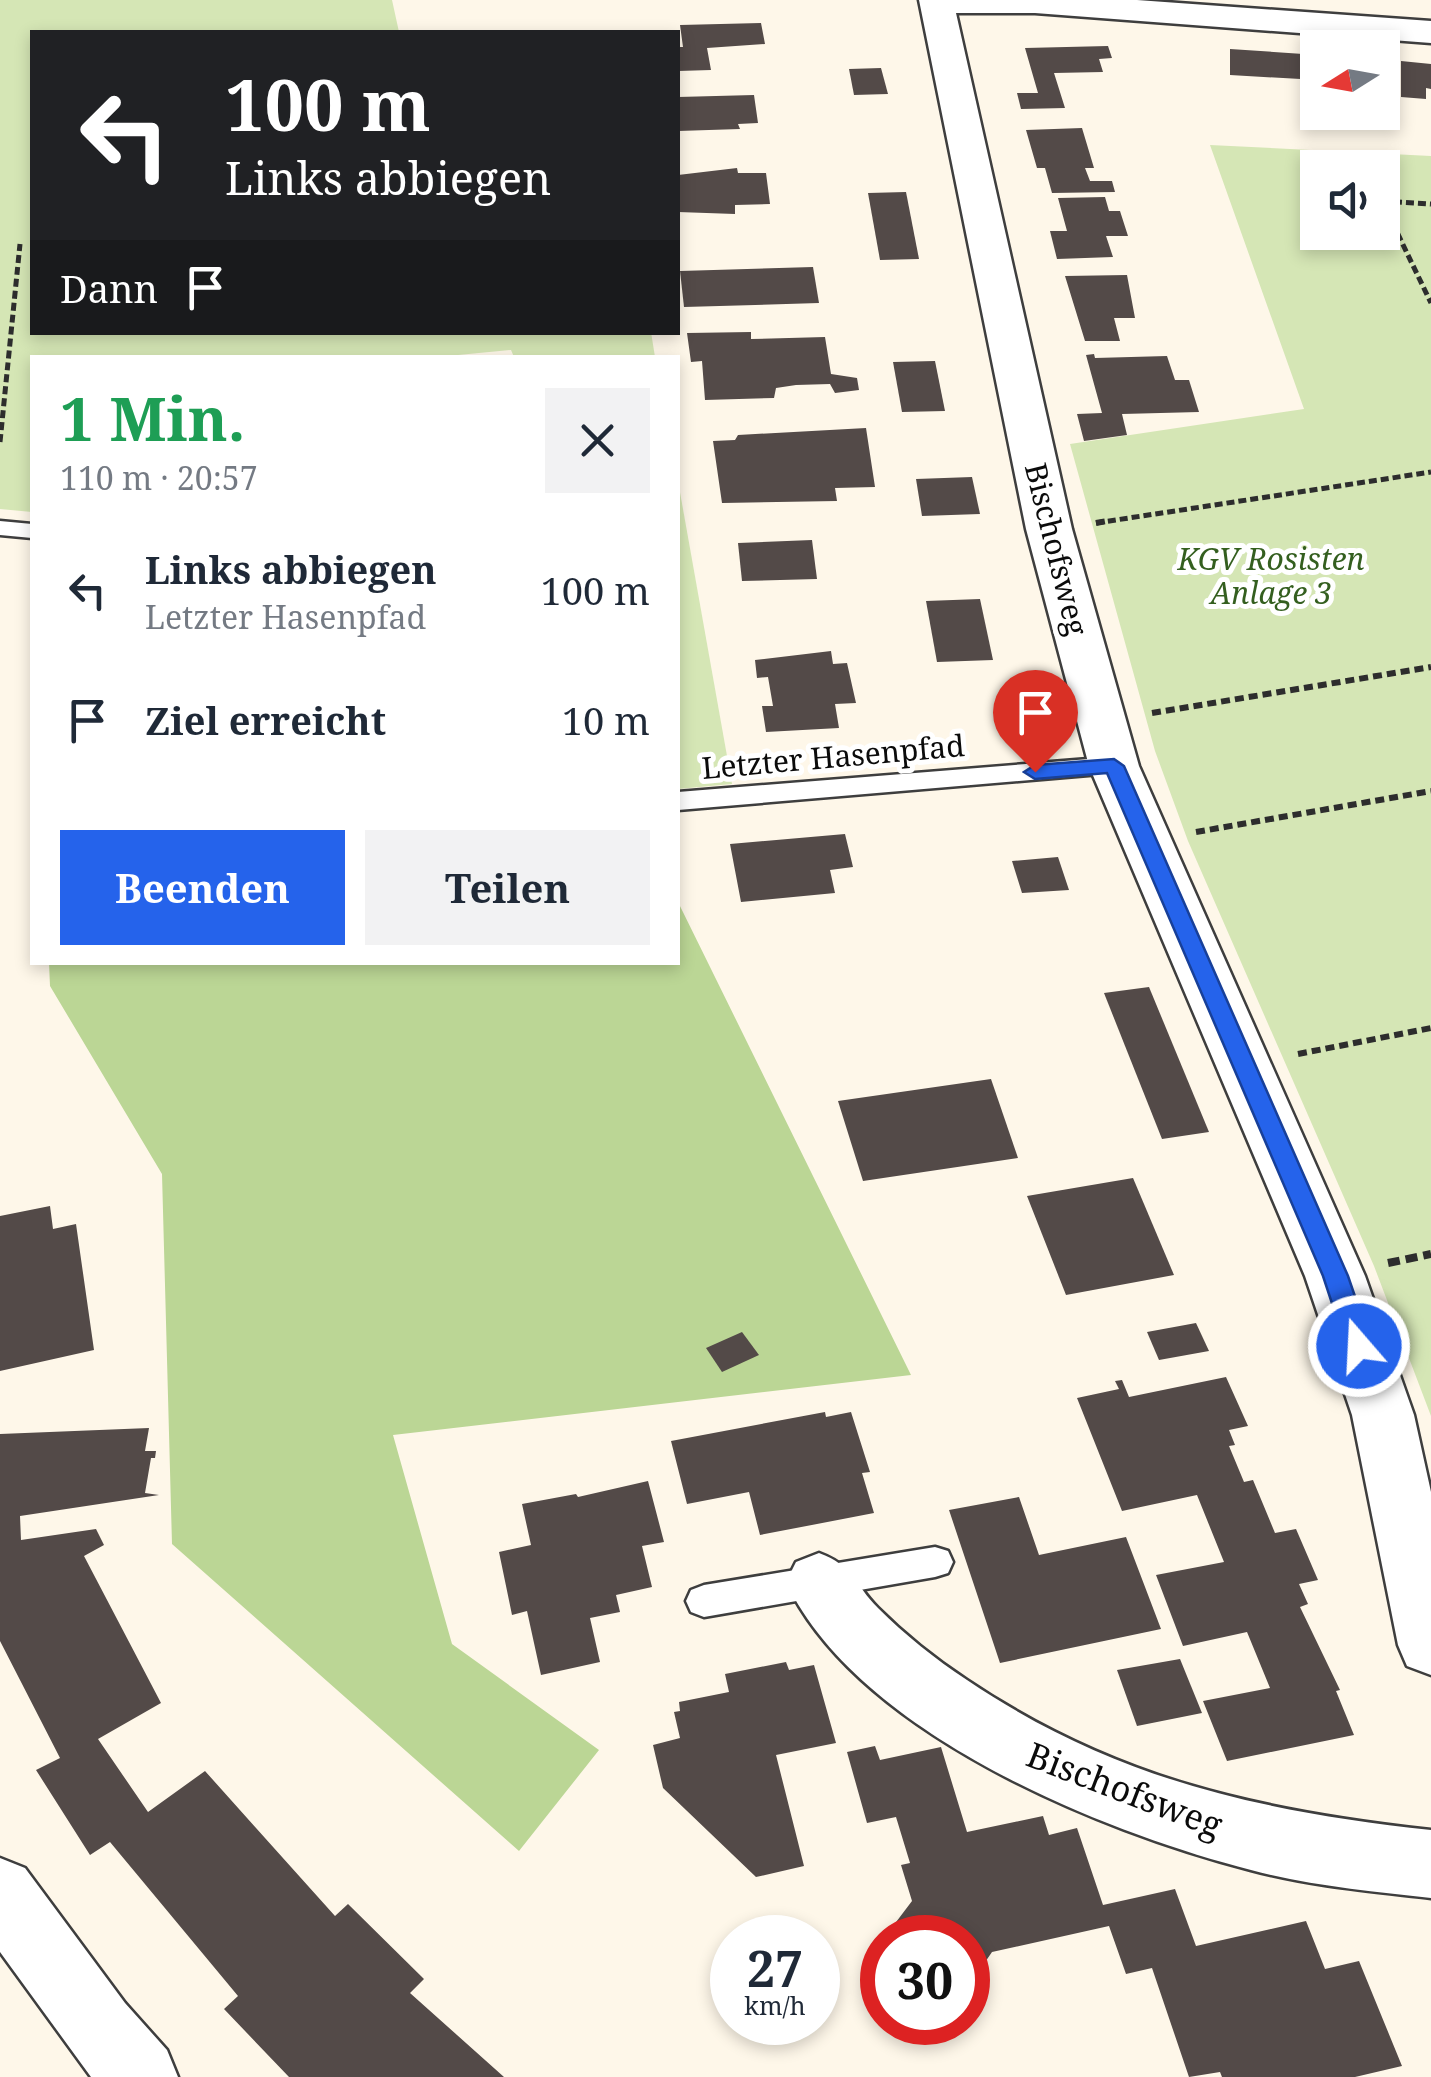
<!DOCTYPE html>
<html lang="de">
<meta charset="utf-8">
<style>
:root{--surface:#fff;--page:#f2f2f3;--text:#1f2937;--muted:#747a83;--accent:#2563eb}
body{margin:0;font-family:"Noto Serif",serif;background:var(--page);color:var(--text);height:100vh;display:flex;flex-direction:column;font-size:38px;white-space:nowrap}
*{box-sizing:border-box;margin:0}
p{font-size:32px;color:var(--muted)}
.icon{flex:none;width:55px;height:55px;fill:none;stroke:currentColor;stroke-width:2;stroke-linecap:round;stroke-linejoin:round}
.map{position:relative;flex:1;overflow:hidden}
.side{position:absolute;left:30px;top:355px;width:650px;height:610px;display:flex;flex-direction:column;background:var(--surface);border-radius:0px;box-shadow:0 5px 15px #0003}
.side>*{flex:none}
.hud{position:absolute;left:30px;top:30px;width:650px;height:305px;border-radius:0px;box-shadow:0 5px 15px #0003;background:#202124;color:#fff;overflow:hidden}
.needle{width:65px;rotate:259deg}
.controls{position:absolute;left:1300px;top:30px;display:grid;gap:20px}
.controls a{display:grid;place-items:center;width:100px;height:100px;border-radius:0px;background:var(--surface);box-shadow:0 5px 15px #0003;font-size:50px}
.speed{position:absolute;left:710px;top:1915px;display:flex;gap:20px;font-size:50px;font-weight:700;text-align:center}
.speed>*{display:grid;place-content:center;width:130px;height:130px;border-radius:50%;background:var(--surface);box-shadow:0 5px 15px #0003;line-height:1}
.speed small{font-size:25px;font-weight:400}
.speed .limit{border:15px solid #d22;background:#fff;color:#111}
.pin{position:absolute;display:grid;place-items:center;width:85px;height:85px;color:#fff;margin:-102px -42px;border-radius:50% 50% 50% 0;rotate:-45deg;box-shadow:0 0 10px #0007}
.pin .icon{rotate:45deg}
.me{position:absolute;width:110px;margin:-55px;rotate:341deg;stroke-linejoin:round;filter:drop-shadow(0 0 8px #0008)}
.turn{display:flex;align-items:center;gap:35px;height:210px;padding:0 30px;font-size:45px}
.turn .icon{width:130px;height:130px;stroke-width:2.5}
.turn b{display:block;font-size:70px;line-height:85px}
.then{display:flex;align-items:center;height:95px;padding:0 30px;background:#0003;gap:20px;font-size:38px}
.round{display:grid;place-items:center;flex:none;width:105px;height:105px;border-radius:0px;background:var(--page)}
.head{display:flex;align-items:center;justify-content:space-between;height:170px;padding:0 30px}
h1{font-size:60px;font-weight:700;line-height:75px;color:#1e9e55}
.cta{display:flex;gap:20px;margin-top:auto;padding:20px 30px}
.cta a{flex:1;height:115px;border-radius:0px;background:var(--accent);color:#fff;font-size:40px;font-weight:700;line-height:115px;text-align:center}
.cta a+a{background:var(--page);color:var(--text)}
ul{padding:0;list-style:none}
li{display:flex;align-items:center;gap:30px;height:130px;padding:0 30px}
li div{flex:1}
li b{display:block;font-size:38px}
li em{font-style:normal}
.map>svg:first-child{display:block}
.green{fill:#d5e6b5;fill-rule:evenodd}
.forest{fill:#bbd695}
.building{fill:#534a48}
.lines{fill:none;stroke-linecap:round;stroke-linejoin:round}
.lane-casing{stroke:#3e3e3e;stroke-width:5}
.street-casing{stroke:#3e3e3e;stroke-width:5}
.path-far2{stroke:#2d2d2d;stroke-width:5;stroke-dasharray:8 4;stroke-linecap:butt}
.path-far1{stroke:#2d2d2d;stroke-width:6;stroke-dasharray:9 5;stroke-linecap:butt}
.path{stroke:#2d2d2d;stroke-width:8;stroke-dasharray:12 6;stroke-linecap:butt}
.lane{fill:#fff;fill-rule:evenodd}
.street{fill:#fff;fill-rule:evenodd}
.route{fill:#2563eb;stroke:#184099;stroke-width:2.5}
.labels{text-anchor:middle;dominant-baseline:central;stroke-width:10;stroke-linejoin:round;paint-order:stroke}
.street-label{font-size:30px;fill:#0b0b0b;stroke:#fff}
.park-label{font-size:30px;font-style:italic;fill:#345f1f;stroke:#fff}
.near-street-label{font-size:35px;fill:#0b0b0b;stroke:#fff}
</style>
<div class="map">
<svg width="1431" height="2077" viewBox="0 0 1431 2077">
<rect width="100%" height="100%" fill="#fef7e9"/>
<g class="green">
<polygon points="0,0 392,0 399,32 32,32 32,332 651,332 655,357 514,357 511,350 427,358 32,358 32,512 0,509"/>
<path d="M 1210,145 L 1431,156 L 1431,1416 L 1374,1266 L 1188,841 L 1155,751 L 1070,444 L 1304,409 ZM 1318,168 L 1382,168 L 1382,232 L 1318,232 Z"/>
<polygon points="678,481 732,784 678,789"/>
</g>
<polygon class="forest" points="678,902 911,1375 393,1435 452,1644 599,1750 519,1851 172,1544 162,1174 50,986 49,963 678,962"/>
<g class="building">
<polygon points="761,23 765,44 707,48 711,70 678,71 678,47 683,47 680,25"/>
<polygon points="1108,46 1112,58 1099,59 1103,72 1054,73 1065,108 1021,109 1017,93 1038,93 1025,48"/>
<polygon points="1230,49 1318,55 1318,80 1230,75"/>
<polygon points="1401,61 1431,64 1431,89 1426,88 1426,99 1401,97"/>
<polygon points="881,68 888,94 854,95 849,69"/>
<polygon points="754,95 758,123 738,124 740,129 678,131 678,97"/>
<polygon points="1082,128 1094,168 1085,168 1090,181 1112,181 1115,192 1052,193 1045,168 1037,168 1026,130"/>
<polygon points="737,168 738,173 766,173 770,204 735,205 735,214 678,212 678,175"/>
<polygon points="906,192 919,259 880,260 868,193"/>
<polygon points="1105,197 1109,211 1120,211 1128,236 1106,236 1113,257 1057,259 1050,231 1067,231 1058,198"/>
<polygon points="813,267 819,303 684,307 680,271"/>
<polygon points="1127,275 1135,318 1114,318 1120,341 1085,341 1065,276"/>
<polygon points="751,332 751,339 825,337 831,374 857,378 859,390 835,393 830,384 796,385 776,388 774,398 705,400 702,361 691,362 687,333"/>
<polygon points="1094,354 1095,358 1167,356 1175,380 1189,380 1199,412 1122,414 1127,435 1084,441 1077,414 1102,413 1086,355"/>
<polygon points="935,361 945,411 902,412 893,362"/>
<polygon points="866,428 875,487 835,488 837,501 722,503 713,441 735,440 738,435"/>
<polygon points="972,477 980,514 922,516 916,479"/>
<polygon points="812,540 817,579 742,581 738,543"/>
<polygon points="980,599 993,660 937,662 926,601"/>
<polygon points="831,651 833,664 847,663 856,703 835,704 839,728 766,732 762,706 773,706 768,677 757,678 755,660"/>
<polygon points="845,834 853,867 830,870 835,893 741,902 730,844"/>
<polygon points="1058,857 1069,890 1022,893 1012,861"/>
<polygon points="1149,987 1209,1132 1162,1139 1104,993"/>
<polygon points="991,1079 1018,1158 863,1181 838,1101"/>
<polygon points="1133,1178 1174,1275 1066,1295 1027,1196"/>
<polygon points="50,1206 53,1229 76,1224 94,1350 0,1371 0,1216"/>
<polygon points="1196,1323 1209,1351 1159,1360 1147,1332"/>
<polygon points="742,1332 759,1355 722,1372 706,1348"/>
<polygon points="1226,1377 1248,1426 1229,1430 1235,1445 1229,1446 1244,1482 1253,1480 1275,1533 1296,1529 1318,1580 1299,1584 1308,1604 1300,1607 1340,1690 1336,1691 1354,1735 1227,1761 1203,1701 1270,1688 1247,1632 1183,1646 1156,1575 1224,1562 1197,1495 1122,1511 1077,1398 1119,1389 1115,1381 1122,1380 1129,1397"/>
<polygon points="825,1412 826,1417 851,1412 870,1472 862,1473 874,1513 760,1535 749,1492 687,1504 671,1441"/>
<polygon points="149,1428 145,1451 156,1451 155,1458 151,1458 145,1493 159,1495 20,1516 21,1540 96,1529 104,1545 84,1556 161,1703 98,1739 148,1812 205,1771 335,1916 348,1904 424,1979 410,1993 504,2077 289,2077 224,2009 238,1996 110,1842 90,1855 36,1770 60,1758 0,1641 0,1434"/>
<polygon points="648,1481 664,1542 642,1546 652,1587 616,1595 620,1612 590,1618 600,1662 541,1675 527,1611 512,1615 499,1552 531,1545 522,1504 576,1494 578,1497"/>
<polygon points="1019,1497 1039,1555 1126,1537 1161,1629 1000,1663 949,1510"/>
<polygon points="1180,1659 1202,1713 1137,1726 1117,1670"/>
<polygon points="786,1662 789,1670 814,1665 836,1743 776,1755 804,1866 756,1877 663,1788 653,1745 680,1738 674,1712 680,1711 679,1702 729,1692 725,1674"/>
<polygon points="875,1746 880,1760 941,1747 967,1832 1043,1816 1049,1835 1077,1828 1103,1905 1175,1889 1196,1946 1306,1921 1325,1969 1359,1961 1402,2066 1355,2077 1222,2077 1220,2072 1189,2077 1152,1968 1126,1974 1109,1926 992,1952 968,1987 968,1938 884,1938 912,1901 901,1865 910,1863 896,1817 867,1823 847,1752"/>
<polygon points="882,1940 882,1970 868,1959"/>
</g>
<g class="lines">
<g class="lane-casing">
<g id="lane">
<polygon points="0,521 32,524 32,538 0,535"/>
<polygon points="1114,757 1124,760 1128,766 1124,772 678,810 678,792"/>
<polygon points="935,1547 948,1551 953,1562 948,1573 935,1577 704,1617 691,1612 686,1601 691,1590 704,1585"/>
</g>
</g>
<g class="street-casing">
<g id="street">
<polygon points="919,0 1137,0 1431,21 1431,43 1035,13 956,13 1072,529 1139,766 1365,1276 1414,1415 1431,1492 1431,1675 1407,1666 1398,1645 1352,1415 1305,1276 1089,766 1026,529"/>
<path d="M 819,1553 C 854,1566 854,1584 878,1608 C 905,1635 935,1659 967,1680 C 1114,1779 1258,1811 1431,1830 L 1431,1898 C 1371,1891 1310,1886 1251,1870 C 1099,1831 857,1732 786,1582 L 796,1562 Z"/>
<polygon points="0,1858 25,1868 125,2003 167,2050 178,2077 91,2077 0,1952"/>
</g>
</g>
<g class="path-far2">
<polyline points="1382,201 1431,303"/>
<polyline points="1382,201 1431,204"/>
<polyline points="0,442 20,244"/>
<polyline points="1096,523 1431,472"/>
</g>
<g class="path-far1">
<polyline points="1096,523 1107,521"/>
<polyline points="1152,713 1431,667"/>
<polyline points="1196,832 1431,791"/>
<polyline points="1298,1054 1431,1028"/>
</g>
<polyline class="path" points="1388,1263 1431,1254"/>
<use href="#lane" class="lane"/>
<use href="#street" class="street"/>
</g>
<polygon class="route" points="1114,759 1124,766 1348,1276 1372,1346 1368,1353 1350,1353 1346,1346 1323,1276 1107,773 1035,779 1024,772 1035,765"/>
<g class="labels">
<g class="street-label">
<text transform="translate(1057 549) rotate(76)">Bischofsweg</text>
<text transform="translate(833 756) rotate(-5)">Letzter Hasenpfad</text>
</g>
<g class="park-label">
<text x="1271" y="558">KGV Rosisten<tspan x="1271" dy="34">Anlage 3</tspan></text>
</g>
<g class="near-street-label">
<text transform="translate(1125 1789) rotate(21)">Bischofsweg</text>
</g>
</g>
</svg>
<div class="controls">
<a><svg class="needle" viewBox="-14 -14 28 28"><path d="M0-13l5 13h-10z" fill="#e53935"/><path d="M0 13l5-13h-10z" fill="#747a83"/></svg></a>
<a><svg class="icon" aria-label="sound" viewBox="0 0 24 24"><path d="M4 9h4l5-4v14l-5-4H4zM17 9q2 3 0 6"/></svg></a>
</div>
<div class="speed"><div>27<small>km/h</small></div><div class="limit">30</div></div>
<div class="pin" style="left:1035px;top:772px;background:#d93025"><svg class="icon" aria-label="arrive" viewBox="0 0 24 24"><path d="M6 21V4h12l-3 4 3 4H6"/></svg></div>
<svg class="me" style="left:1359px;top:1346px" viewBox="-20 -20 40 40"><circle r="17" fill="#2563eb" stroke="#fff" stroke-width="3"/><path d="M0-11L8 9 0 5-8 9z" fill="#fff"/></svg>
<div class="hud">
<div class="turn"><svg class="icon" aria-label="left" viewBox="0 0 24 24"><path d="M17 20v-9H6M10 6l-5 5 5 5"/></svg><div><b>100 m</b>Links abbiegen</div></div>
<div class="then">Dann<svg class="icon" aria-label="arrive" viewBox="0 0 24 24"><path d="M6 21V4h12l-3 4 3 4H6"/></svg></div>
</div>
<section class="side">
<div class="head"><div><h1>1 Min.</h1><p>110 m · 20:57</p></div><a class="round"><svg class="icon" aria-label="close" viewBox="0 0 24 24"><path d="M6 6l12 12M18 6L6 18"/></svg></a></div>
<ul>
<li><svg class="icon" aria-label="left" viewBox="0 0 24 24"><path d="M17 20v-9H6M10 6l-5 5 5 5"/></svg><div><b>Links abbiegen</b><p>Letzter Hasenpfad</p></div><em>100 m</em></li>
<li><svg class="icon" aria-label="arrive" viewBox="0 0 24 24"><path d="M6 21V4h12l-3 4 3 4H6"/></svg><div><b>Ziel erreicht</b></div><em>10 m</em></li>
</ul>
<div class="cta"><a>Beenden</a><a>Teilen</a></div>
</section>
</div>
